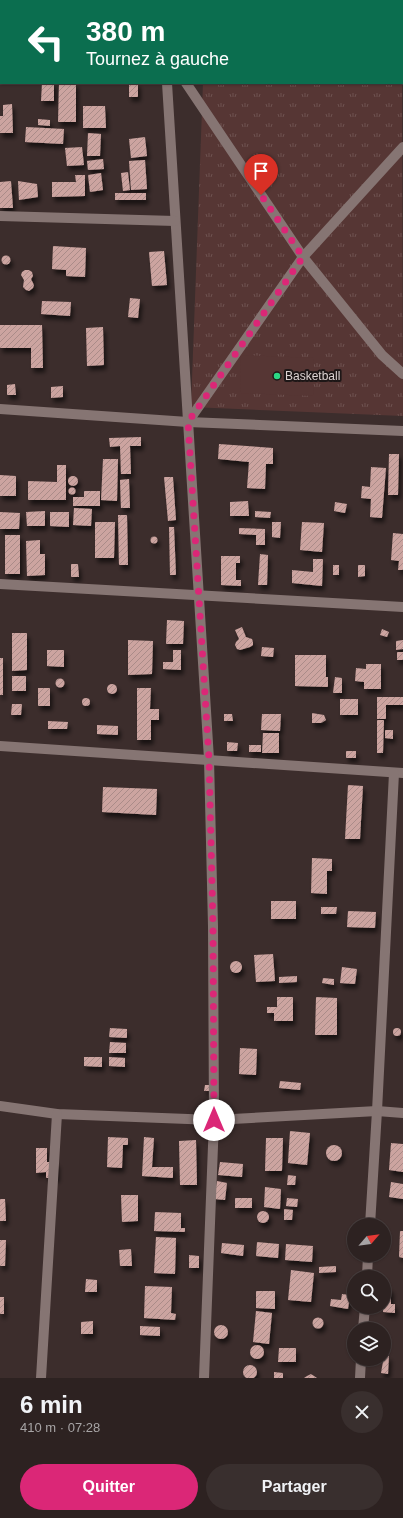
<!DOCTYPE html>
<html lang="fr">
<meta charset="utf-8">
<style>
:root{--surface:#2d2221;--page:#392f2e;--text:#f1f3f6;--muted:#a7a4a5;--line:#483f3f;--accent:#db2777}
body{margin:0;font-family:Arial,sans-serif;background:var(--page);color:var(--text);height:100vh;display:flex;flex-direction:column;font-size:15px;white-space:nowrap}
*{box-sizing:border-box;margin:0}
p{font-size:13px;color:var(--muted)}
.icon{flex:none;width:22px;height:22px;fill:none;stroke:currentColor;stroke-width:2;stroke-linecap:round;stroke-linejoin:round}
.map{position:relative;height:1378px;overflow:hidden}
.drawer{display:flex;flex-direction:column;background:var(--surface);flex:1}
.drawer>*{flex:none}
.top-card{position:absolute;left:0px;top:0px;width:403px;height:84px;box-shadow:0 1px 3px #0004,0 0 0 1px var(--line);background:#0b6e4f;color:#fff;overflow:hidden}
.needle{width:26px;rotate:62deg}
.fabs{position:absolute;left:347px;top:1218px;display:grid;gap:8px}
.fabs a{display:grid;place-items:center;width:44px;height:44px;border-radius:50%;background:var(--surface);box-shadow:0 1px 3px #0004,0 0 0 1px var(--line);font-size:20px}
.pin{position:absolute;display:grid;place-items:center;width:34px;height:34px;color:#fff;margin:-41px -17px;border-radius:50% 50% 50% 0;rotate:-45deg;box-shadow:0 0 4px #0007}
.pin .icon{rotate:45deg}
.me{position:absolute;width:44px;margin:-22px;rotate:0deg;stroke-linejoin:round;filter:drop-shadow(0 0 3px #0008)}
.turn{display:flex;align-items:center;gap:14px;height:84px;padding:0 20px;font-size:18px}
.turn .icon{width:52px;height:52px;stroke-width:2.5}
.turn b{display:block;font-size:28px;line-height:34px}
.round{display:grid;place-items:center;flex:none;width:42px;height:42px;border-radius:21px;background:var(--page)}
.headline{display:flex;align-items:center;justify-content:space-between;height:68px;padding:0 20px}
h1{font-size:24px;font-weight:700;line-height:30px}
.action{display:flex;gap:8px;margin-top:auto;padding:8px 20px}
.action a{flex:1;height:46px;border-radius:24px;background:var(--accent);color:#fff;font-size:16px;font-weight:700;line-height:46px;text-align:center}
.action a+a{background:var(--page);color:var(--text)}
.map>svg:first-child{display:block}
.park{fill:url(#park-tufts)}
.pitch{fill:#563634}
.building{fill:url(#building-hatch);filter:url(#shadow)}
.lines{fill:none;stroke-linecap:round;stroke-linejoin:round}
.street{stroke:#867573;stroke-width:10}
.route{stroke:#db2777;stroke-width:7;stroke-dasharray:0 12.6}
.poi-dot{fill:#2bd884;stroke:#1e1717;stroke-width:1.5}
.labels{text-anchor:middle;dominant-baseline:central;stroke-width:4;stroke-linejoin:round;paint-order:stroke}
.poi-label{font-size:12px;fill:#ded4d3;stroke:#1e1717;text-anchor:start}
</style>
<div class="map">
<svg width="403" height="1378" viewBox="0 0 403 1378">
<defs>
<pattern id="park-tufts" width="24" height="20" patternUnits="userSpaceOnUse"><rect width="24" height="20" fill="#563634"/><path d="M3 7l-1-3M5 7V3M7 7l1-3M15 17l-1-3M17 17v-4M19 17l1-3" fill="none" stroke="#6e5250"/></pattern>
<pattern id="building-hatch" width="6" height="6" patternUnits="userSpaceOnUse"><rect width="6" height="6" fill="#cca4a0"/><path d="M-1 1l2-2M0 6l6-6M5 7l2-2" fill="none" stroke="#aa8b88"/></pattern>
<filter id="shadow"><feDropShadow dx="2.5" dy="4.5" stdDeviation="2" flood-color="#0009"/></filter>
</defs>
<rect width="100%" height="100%" fill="#3c2d2c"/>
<polygon class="park" points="402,69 403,416 191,407 203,83 402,83"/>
<polygon class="pitch" points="241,355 314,358 313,396 240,393"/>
<g class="building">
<polygon points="42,83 54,83 54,101 41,101"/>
<polygon points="59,83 76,83 76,122 58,122"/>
<rect x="129" y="83" width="9" height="14"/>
<polygon points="12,104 13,133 0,133 0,116 3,116 3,105"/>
<polygon points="83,106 105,106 106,128 83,128"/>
<polygon points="38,119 50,120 50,126 38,125"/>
<polygon points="26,127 64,129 63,144 25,142"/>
<polygon points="88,133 101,134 100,156 87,156"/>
<polygon points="145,137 147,156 131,158 129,139"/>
<polygon points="82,147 84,165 67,166 65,148"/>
<polygon points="103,159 104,169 88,170 87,161"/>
<polygon points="145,160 147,189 131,190 129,161"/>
<polygon points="128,172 130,190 123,191 121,173"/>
<polygon points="101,173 103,190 90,192 88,175"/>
<polygon points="75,175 85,175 85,196 52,197 52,182 76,182"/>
<polygon points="11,181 13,208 0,208 0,182"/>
<polygon points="18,181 37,184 38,197 19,200"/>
<rect x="115" y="193" width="31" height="7"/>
<polygon points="53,246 86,248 85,277 66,276 66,270 52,269"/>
<polygon points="164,251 167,285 152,286 149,252"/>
<circle cx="6" cy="260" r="4.5"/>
<polygon points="25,270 29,270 32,272 33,276 31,279 34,285 33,288 29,291 26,290 23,287 24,280 21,275 22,272"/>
<polygon points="130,298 140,299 138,318 128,317"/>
<polygon points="42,301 71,302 70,316 41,314"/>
<polygon points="0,325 42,325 43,368 31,368 31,348 0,348"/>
<polygon points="103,327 104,365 87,366 86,328"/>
<polygon points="15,384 16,395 7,395 7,385"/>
<polygon points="63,386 63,397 51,398 51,387"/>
<polygon points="141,437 141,446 130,446 131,474 121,474 120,446 110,447 109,438"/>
<polygon points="219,444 273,448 273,464 266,464 265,489 247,488 249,462 218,459"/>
<polygon points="389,454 399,454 398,495 388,495"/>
<polygon points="103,459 118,459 117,501 101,500"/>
<polygon points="57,465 66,465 66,500 28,500 28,481 57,482"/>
<polygon points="371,467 386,468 382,518 370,517 371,499 361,498 362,486 370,487"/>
<polygon points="0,475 16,476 16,496 0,496"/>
<circle cx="73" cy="481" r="5"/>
<polygon points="164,477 173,477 176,520 168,521"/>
<polygon points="129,479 130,508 121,508 120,480"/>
<circle cx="72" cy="491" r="3.5"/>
<polygon points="84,491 100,491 100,506 73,506 73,497 84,497"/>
<polygon points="248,501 249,516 230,516 230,502"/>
<polygon points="335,502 347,504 345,513 334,511"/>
<polygon points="74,508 92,509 91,526 73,525"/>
<polygon points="45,511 45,526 27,526 26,512"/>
<polygon points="255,511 271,512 270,518 255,517"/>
<polygon points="0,512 20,513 19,529 0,529"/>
<polygon points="50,512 69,512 69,527 50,526"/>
<polygon points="118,515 127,515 128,565 119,565"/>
<polygon points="95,522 115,522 114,558 95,558"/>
<polygon points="272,522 281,522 280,538 272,537"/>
<polygon points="302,522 324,523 322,552 300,550"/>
<polygon points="169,527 174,527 176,575 170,575"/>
<polygon points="239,528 265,529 265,545 256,545 256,535 239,534"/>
<polygon points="393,533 403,534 403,570 398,570 399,561 391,560"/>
<rect x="5" y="535" width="15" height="39"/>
<circle cx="154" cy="540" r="3.5"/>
<polygon points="40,540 40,554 45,554 45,575 27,576 26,541"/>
<polygon points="260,554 268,555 267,585 258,585"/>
<polygon points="221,556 240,556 240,563 236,563 236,580 241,580 241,586 221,585"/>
<polygon points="313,559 323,559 322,586 292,583 292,570 313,572"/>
<polygon points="71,564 78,564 79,577 71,577"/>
<rect x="333" y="565" width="6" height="10"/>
<polygon points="358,565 365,565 365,576 358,577"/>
<polygon points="167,620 184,621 183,644 166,644"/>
<polygon points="242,627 246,637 252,639 253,642 253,645 250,647 240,650 237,649 235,645 236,642 239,639 235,630"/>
<polygon points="382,629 389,632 387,637 380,635"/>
<polygon points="12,633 27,633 27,670 12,671"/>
<polygon points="128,640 153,641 152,674 128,675"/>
<polygon points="403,640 403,649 396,650 396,641"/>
<polygon points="262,647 274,648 273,657 261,656"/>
<polygon points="47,650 64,650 64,667 47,666"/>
<polygon points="173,650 181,650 181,670 163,669 163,662 173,662"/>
<rect x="397" y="652" width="6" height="8"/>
<polygon points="295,655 326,655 326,677 328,677 328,687 295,686"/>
<rect x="0" y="658" width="3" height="37"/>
<polygon points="366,664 381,664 381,689 364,689 364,682 355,681 356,668 366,669"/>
<rect x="12" y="676" width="14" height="15"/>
<polygon points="335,677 342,678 342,693 333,693"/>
<circle cx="60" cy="683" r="4.5"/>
<circle cx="112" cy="689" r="5"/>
<rect x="38" y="688" width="12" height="18"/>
<polygon points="137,688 151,688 150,709 159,709 159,720 151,720 151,740 137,740"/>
<polygon points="377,697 403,697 403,705 386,705 386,719 377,719"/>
<circle cx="86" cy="702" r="4"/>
<rect x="340" y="699" width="18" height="16"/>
<polygon points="12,704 22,704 21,715 11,715"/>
<polygon points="312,713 324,715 326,720 321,723 312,723"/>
<polygon points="224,714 232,714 233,721 224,721"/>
<polygon points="262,714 281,714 280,731 261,730"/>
<polygon points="377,720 384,720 383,753 377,753"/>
<polygon points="48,721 68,722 67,729 48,729"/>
<polygon points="97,725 118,726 118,735 97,734"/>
<polygon points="385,730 393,730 393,739 385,738"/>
<polygon points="263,733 279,733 279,753 262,753"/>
<polygon points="227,742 238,743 237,751 227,751"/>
<rect x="249" y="745" width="12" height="7"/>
<rect x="346" y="751" width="10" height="7"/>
<polygon points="348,785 363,786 360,839 345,839"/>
<polygon points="103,787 157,789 156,815 102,812"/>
<polygon points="312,858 332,859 332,871 327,871 327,894 311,893"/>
<rect x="271" y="901" width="25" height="18"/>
<polygon points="321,907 337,907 336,914 321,914"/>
<polygon points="348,911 376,912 375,928 347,927"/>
<polygon points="273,954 275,981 256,982 254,955"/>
<circle cx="236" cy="967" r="6"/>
<polygon points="342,967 357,969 355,984 340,983"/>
<polygon points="297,976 297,982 279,983 279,977"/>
<polygon points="323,978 334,979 334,985 322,983"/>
<polygon points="277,997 293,997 293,1021 274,1021 274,1013 267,1013 267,1007 277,1007"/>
<polygon points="316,997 337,998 337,1035 315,1035"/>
<polygon points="110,1028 127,1029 127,1038 109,1037"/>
<circle cx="397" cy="1032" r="4"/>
<polygon points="110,1042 126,1043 126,1053 109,1053"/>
<polygon points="240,1048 257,1049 256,1075 239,1074"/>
<polygon points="84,1057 102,1057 102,1067 84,1066"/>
<polygon points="109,1057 125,1058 125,1067 109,1066"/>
<polygon points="280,1081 301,1083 300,1090 279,1088"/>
<polygon points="205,1085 210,1085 210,1091 204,1091"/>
<polygon points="290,1131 310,1133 307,1165 288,1163"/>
<polygon points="108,1137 128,1138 128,1145 123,1145 122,1168 107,1167"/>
<polygon points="144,1137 154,1138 152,1167 173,1167 173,1178 142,1176"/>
<polygon points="266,1138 283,1138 282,1171 265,1171"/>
<polygon points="196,1140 197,1185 180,1185 179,1141"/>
<polygon points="391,1143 403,1144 403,1172 389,1170"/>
<circle cx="334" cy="1153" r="8"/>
<polygon points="36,1148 47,1148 47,1162 57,1162 57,1178 46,1178 46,1172 36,1173"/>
<polygon points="220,1162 243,1164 242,1177 218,1175"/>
<polygon points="288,1175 296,1176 295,1185 287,1185"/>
<polygon points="217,1181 227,1183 225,1200 214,1199"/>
<polygon points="391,1182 403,1184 403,1199 389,1197"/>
<polygon points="265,1187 281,1189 280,1209 264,1207"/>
<polygon points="121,1195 138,1195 138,1221 122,1222"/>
<rect x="235" y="1198" width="17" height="10"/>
<polygon points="287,1198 298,1199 297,1207 286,1206"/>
<polygon points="0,1199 5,1199 6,1221 0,1221"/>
<polygon points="284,1209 293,1210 292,1220 284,1220"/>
<circle cx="263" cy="1217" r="6"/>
<polygon points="155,1212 181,1213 181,1228 185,1228 185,1232 154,1231"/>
<polygon points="400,1231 403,1231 403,1258 399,1257"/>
<polygon points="156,1237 176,1238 175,1274 154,1273"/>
<polygon points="0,1240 6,1240 5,1266 0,1266"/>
<polygon points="257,1242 279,1244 278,1258 256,1256"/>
<polygon points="222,1243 244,1245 243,1256 221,1253"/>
<polygon points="286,1244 313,1246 312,1262 285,1260"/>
<polygon points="131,1249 132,1266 120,1266 119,1250"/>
<polygon points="189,1255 199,1256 199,1268 189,1268"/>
<polygon points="336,1266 336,1272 319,1273 319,1267"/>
<polygon points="291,1270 314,1273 311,1302 288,1300"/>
<polygon points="86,1279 97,1280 97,1292 85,1292"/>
<polygon points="145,1286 172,1287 171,1313 176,1314 175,1320 144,1318"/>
<polygon points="384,1288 391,1288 391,1304 395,1304 395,1313 383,1312"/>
<polygon points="256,1291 275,1291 275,1309 256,1308"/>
<polygon points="342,1294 350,1295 348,1309 330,1306 331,1299 341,1300"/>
<rect x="0" y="1297" width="4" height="17"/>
<polygon points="256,1311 272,1313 269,1344 253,1342"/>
<circle cx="318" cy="1323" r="5.5"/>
<polygon points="93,1321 93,1334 81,1334 81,1322"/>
<circle cx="221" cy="1332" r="7"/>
<polygon points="140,1326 160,1327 160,1336 140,1335"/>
<circle cx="257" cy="1352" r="7"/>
<polygon points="279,1348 296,1348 296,1362 278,1362"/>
<polygon points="384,1356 389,1356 388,1374 381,1373"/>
<circle cx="250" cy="1372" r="7"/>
<polygon points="274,1372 283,1373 283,1378 274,1378"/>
<polygon points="311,1374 317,1378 304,1378 307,1376"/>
</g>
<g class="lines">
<g class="street">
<polyline points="162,0 162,1"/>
<polyline points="0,42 1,42"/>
<polyline points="402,60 403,60"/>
<polyline points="167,83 209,759 213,926 214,1120 204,1378"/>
<polyline points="186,83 303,257 382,355 403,374"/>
<polyline points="0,216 175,221"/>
<polyline points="0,409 188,422 403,431"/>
<polyline points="188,422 303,257 403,147"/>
<polyline points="0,584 403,607"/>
<polyline points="0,746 403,773"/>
<polyline points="0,1106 57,1114 214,1120 377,1111 403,1113"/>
<polyline points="370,1225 377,1111 394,773"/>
<polyline points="367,1277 368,1255"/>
<polyline points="363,1329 365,1307"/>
<polyline points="41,1378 57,1114"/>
<polyline points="360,1378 361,1359"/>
</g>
</g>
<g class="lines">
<polyline class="route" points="214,1120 213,926 209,759 188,422 303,257 261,195"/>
</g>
<circle class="poi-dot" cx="277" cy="376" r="4"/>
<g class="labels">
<g class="poi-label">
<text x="285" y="376">Basketball</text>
</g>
</g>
</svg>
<div class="fabs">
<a><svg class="needle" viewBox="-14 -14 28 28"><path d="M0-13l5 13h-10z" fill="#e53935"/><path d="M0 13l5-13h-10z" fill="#a7a4a5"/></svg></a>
<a><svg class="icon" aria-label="search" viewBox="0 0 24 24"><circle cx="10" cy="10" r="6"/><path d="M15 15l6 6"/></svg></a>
<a><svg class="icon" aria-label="layers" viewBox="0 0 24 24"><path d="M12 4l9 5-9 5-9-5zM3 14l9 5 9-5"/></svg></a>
</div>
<div class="pin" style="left:261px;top:195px;background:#d93025"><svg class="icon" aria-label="arrive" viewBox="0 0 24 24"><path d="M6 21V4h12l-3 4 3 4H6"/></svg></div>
<svg class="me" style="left:214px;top:1120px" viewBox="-20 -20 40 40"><circle r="19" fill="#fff"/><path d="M0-13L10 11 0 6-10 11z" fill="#db2777"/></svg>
<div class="top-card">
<div class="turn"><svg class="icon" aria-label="left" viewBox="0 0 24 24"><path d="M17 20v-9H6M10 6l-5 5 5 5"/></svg><div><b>380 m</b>Tournez à gauche</div></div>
</div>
</div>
<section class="drawer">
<div class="headline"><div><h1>6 min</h1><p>410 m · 07:28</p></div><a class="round"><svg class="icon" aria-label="close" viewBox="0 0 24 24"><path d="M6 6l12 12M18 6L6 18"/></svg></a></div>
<div class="action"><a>Quitter</a><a>Partager</a></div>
</section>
